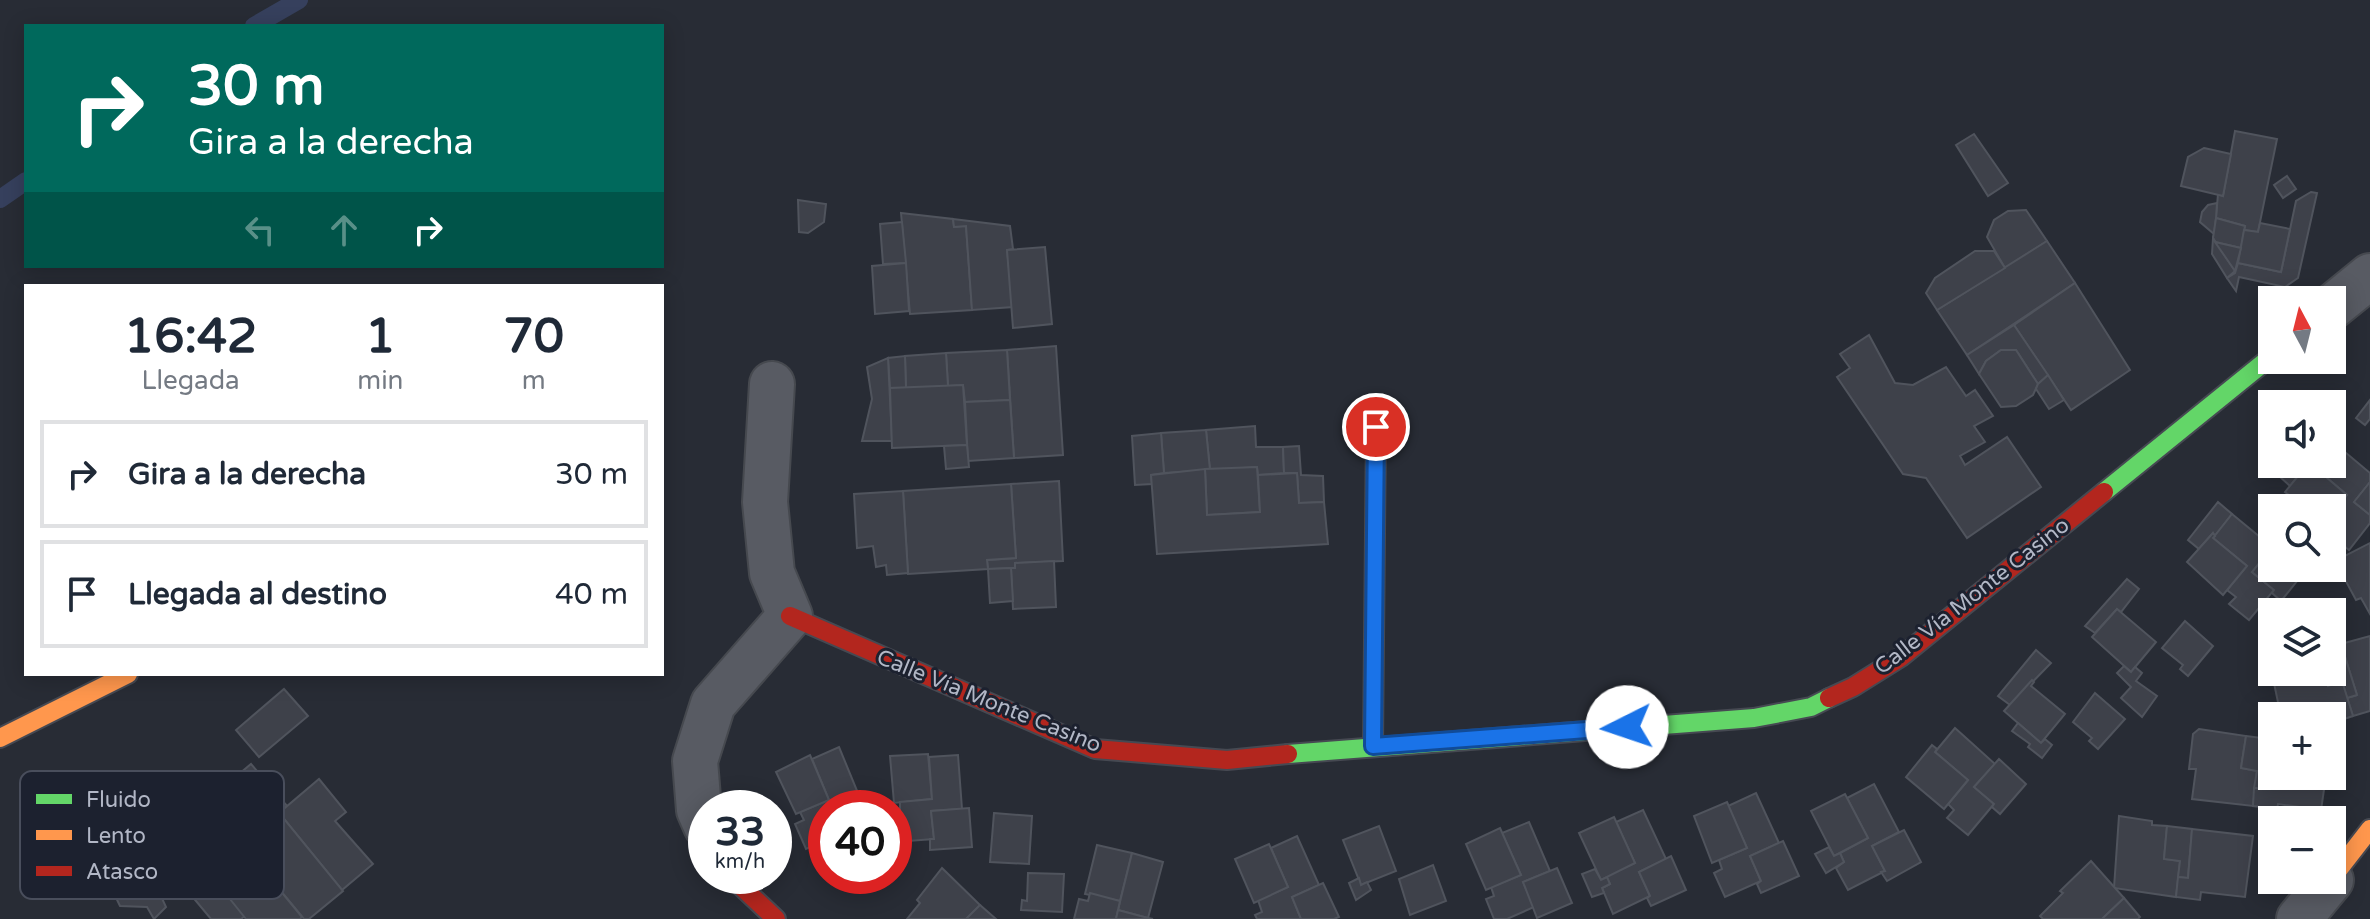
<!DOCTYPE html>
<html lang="es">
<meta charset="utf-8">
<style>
:root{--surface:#fff;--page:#f2f2f3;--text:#1f2937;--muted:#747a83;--line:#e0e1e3}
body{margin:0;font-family:"Varela Round",sans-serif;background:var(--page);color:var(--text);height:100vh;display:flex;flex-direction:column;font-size:30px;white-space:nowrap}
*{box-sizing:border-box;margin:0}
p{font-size:26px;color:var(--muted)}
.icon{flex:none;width:44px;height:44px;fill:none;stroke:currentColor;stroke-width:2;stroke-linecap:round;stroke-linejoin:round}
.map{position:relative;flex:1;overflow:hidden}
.sheet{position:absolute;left:24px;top:284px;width:640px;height:392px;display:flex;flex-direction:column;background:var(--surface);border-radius:0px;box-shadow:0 4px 20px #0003}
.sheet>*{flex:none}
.top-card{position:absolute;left:24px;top:24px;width:640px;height:244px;border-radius:0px;box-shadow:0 4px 20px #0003;background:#00695c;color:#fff;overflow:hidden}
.needle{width:52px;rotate:353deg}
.fabs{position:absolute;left:2258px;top:286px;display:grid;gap:16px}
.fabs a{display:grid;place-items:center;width:88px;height:88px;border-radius:0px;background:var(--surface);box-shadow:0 4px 20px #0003;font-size:40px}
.speed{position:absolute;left:688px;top:790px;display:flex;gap:16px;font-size:40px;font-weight:700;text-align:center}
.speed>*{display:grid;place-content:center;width:104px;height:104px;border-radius:50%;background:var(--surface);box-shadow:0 4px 20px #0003;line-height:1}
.speed small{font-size:20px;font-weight:400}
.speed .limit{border:12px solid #d22;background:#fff;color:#111}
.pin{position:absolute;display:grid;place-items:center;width:68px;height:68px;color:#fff;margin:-34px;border:4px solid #fff;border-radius:50%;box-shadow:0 2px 8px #0007}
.me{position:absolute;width:88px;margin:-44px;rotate:266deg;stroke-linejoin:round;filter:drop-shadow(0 0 6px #0008)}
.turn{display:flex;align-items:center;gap:28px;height:168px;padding:0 32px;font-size:36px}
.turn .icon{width:104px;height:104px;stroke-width:2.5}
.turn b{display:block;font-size:56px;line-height:68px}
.lanes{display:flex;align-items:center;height:76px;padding:0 32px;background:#0003;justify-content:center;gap:40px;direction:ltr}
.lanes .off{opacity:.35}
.eta{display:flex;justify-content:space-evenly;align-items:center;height:136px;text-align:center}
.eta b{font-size:48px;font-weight:700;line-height:56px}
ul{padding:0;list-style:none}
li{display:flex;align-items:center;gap:24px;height:108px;margin:0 16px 12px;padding:0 16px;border:4px solid var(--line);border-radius:0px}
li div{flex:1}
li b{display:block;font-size:30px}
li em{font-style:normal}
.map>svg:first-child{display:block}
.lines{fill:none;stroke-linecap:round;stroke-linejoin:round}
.stream{stroke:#36405d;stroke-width:18}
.building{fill:#3e414a;stroke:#50545d;stroke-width:2}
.street-casing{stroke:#46494f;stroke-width:48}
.fast-casing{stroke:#464952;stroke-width:22}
.slow-casing{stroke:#464952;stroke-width:22}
.jam-casing{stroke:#464952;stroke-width:22}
.street{stroke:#585b63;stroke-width:44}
.fast{stroke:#63d668;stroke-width:18}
.slow{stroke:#ff974d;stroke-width:18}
.jam{stroke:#b3261e;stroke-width:18}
.route-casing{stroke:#114b97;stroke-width:20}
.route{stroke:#1a73e8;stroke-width:14}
.labels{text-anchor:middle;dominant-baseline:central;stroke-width:6;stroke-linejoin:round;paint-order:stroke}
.street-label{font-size:22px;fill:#b2b7c6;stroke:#1c212f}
.key{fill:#1c212f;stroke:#494e5c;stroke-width:2}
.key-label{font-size:22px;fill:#b2b7c6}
</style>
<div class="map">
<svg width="2370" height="919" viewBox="0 0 2370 919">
<rect width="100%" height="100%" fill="#282c35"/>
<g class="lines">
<g class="stream">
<polyline points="254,26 299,0"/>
<polyline points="0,199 26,181"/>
</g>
</g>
<g class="building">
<polygon points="2235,131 2277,139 2258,232 2244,230 2245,226 2216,218 2218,194 2223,196"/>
<polygon points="1974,134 2008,183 1988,196 1956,145"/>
<polygon points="2204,148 2231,154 2223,196 2181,186 2188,157"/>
<polygon points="2287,176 2296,189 2283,198 2274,185"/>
<polygon points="2311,192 2317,193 2298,278 2285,287 2239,277 2236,291 2227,278 2235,273 2238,263 2281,272 2296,201"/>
<polygon points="798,200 826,204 824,222 808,233 799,232"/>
<polygon points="2217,203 2216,218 2214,234 2200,222 2202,212 2208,205"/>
<polygon points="2026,210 2047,241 2005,268 1987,237 1994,220 2008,211"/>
<polygon points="901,213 953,219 954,227 966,226 972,310 910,314"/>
<polygon points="2216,218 2245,226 2241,248 2215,242 2213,238"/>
<polygon points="953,219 1010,226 1013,249 1007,250 1013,307 972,310 966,226 954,227"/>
<polygon points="902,222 906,263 883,264 880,224"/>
<polygon points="2260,223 2290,229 2281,272 2238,263 2244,230 2258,232"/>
<polygon points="2213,238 2235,271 2227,278 2212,254"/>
<polygon points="2047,241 2075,283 1967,355 1937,310"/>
<polygon points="2215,242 2241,248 2235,271"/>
<polygon points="1045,247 1052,324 1013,328 1007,250"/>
<polygon points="1975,251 1994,251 2005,268 1937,310 1926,293 1935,278"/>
<polygon points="906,263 909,311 875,314 872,266"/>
<polygon points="2075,283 2130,370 2071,410 2014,325"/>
<polygon points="2014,325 2048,375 2038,384 2016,350 2001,350 1986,361 1979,374 1967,355"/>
<polygon points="1869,335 1895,383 1913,385 1946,367 1966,396 1975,390 1993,416 1974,426 1985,442 1960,456 1965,465 2007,437 2041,487 1967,538 1926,478 1903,474 1837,377 1850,368 1840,354"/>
<polygon points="1056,346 1063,455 1014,458 1007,350"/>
<polygon points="1007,350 1010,400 965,402 963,385 948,386 946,353"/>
<polygon points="2001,350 2016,350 2038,384 2033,395 2016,406 2001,407 1979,374 1986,361"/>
<polygon points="946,353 948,386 906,389 905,356"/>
<polygon points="905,356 906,388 890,388 888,358"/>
<polygon points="888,358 892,441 862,441 872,399 867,367"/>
<polygon points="2048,375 2064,400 2049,409 2036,389 2038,384"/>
<polygon points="963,385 967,445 892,448 890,388"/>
<polygon points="1010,400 1014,458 968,461 965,402"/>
<polygon points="2370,400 2370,419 2365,425 2356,418"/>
<polygon points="1255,426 1256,447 1283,447 1284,473 1258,475 1257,467 1210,470 1206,430"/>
<polygon points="1206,430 1210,470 1164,473 1161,433"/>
<polygon points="1161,433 1164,473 1151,475 1152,484 1135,485 1132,436"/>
<polygon points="2333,442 2370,473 2370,482 2354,502 2370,515 2370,523 2349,550 2332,536 2332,526 2335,523 2332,521 2332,514 2347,495 2313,466 2332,464"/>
<polygon points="967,445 969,467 946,469 944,446"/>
<polygon points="1299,446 1301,475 1323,476 1324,502 1299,503 1297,473 1284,473 1283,447"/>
<polygon points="2291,464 2308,464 2290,486 2280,477"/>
<polygon points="2308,464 2315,464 2313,466 2347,495 2332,514 2332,508 2306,508 2285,492"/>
<polygon points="1257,467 1260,512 1207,515 1205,469"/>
<polygon points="1205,469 1207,515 1260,512 1258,475 1297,473 1299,503 1324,502 1328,544 1157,554 1151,475"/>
<polygon points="1059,481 1063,561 1015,563 1015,568 988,569 987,560 1016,558 1011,484"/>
<polygon points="2370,482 2370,515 2354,502"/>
<polygon points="1011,484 1016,558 987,560 988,569 908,574 903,491"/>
<polygon points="903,491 908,573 887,575 886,565 876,567 873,546 857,548 854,494"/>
<polygon points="2218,502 2232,514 2215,536 2213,533 2199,549 2188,540"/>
<polygon points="2232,514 2272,547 2252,572 2274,590 2249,620 2229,604 2236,597 2227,590 2247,566 2213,538"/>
<polygon points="2213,533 2215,536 2213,538 2247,566 2223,595 2187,562"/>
<polygon points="2370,543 2370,614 2361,598 2356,600 2335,561"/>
<polygon points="2272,548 2272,568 2306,570 2281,601 2272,593 2274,590 2252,572"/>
<polygon points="1054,561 1056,607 1013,609 1011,568 1015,568 1015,563"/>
<polygon points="1011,568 1013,601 990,603 988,569"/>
<polygon points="2127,579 2139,589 2121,612 2117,609 2095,633 2085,626"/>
<polygon points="2117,609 2156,642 2131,672 2092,637"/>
<polygon points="2185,621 2213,646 2188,676 2180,669 2183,665 2162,648"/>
<polygon points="2370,636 2370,711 2353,716 2347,698 2357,695 2341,644"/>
<polygon points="2341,644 2357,695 2347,698 2342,681 2328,686 2324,672 2332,672 2332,646"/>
<polygon points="2036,650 2051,663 2010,705 1998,696"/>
<polygon points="2124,666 2131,672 2135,667 2142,673 2136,681 2157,696 2142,717 2121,698 2131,687 2117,673"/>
<polygon points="2272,668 2272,672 2324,672 2328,686 2342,681 2353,716 2332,723 2332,716 2289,716 2286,706 2279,707 2271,669"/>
<polygon points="2032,680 2034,682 2031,686 2065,714 2041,743 2004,711"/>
<polygon points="284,689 308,716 259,757 236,730"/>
<polygon points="2095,693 2125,719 2098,749 2089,741 2092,738 2073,722"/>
<polygon points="2018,723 2041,743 2045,739 2052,745 2042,758 2028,747 2030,744 2012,731"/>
<polygon points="1955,728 1995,764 1974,787 1994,804 1968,835 1947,818 1954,810 1948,804 1968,780 1935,752"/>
<polygon points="2199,729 2246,736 2241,768 2257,771 2253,806 2192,799 2196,769 2189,769 2193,734"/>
<polygon points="2246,736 2270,739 2264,789 2254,788 2257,771 2241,768"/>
<polygon points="2270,739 2272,739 2272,776 2326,776 2321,810 2278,804 2277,809 2253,806 2254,788 2264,789"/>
<polygon points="1932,745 1937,749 1935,752 1968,780 1944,809 1906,777"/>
<polygon points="839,747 860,798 835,808 826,808 826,840 806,849 795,824 804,820 800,812 829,800 812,759"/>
<polygon points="928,754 932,799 894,803 890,756"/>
<polygon points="810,755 829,800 796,814 776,772"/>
<polygon points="958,755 962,809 931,811 934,839 894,842 894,814 900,813 900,802 932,799 929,757"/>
<polygon points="1999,759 2026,784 2000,814 1992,807 1994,804 1974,787"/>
<polygon points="251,764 287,806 279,813 276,809 239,840 241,843 220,862 218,884 245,916 241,919 211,919 186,889 206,872 205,859 177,826"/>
<polygon points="319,779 346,812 335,821 373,864 342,890 279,813"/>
<polygon points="1874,784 1899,832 1872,846 1885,871 1848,890 1836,868 1844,862 1840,853 1868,838 1847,798"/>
<polygon points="1756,793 1779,843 1750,856 1761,881 1725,897 1714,873 1722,869 1719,860 1747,848 1728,806"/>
<polygon points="1845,794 1868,838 1834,856 1811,811"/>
<polygon points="865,795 871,808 835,808 860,798"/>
<polygon points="1727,802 1747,848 1712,863 1694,816"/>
<polygon points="969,808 972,847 930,850 930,839 934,839 931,811"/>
<polygon points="276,809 343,891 309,919 304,919 239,840"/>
<polygon points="1643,810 1666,859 1639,872 1650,896 1613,914 1602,888 1610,884 1606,876 1635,863 1616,822"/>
<polygon points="994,813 1032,816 1029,864 990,862"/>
<polygon points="2119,816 2152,821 2152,825 2167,826 2164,859 2180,861 2176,897 2114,888"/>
<polygon points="1614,817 1635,863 1601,880 1579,833"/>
<polygon points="1529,822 1550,871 1523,882 1534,907 1507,919 1494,919 1486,899 1494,896 1491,887 1521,875 1502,833"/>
<polygon points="1379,826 1396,871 1361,885 1343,840"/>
<polygon points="2167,826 2192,829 2188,878 2178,877 2180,861 2164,859"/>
<polygon points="1500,828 1521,875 1486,890 1466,844"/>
<polygon points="2192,829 2253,836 2245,897 2201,892 2200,900 2176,897 2178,877 2188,878"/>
<polygon points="1904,830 1921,862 1887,881 1881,872 1885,871 1872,846"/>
<polygon points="1297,836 1319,885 1292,897 1301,919 1257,919 1255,915 1262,912 1258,900 1288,887 1271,848"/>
<polygon points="1783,841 1799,876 1761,893 1757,884 1761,881 1750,856"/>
<polygon points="241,843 302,917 300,919 246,919 218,884 220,862"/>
<polygon points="1269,844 1288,887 1254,903 1235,859"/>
<polygon points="1097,845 1132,853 1120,901 1085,894"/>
<polygon points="1829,847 1834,856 1840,853 1844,862 1826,873 1815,854"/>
<polygon points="1132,853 1163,862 1148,918 1118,910"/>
<polygon points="1671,856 1686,890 1651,906 1647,898 1650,896 1639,872"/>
<polygon points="2091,861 2124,898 2102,919 2043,919 2040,916 2063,893 2060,891"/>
<polygon points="1433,865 1446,901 1410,915 1399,879"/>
<polygon points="123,866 148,868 166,907 154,919 147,907 120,906 110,885"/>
<polygon points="942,868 980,905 966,919 907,919 920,903 917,900"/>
<polygon points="1557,868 1572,903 1537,918 1523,882"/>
<polygon points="1595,869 1601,880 1607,877 1610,884 1602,888 1604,893 1592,897 1582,874"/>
<polygon points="1028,873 1064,874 1062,912 1021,910 1022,900 1027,901"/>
<polygon points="1359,878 1361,885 1367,882 1371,890 1356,900 1349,883"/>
<polygon points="1323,883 1339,917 1334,919 1301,919 1292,897"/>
<polygon points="1090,893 1120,901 1116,919 1074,919 1079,899 1088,901"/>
<polygon points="2124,898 2140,917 2138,919 2102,919"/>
<polygon points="980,905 996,919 966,919"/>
<polygon points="1118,910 1148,918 1153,919 1116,919"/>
</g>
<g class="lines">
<g class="street-casing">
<g id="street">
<polyline points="2332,307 2370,276"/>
<polyline points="706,826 699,810 695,761 713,704 790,616 772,573 765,502 772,384"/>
<polyline points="2299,919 2331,880"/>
</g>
</g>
<g class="fast-casing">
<g id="fast">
<polyline points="2104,492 2272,356"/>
<polyline points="1288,754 1754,718 1811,707 1829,698"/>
</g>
</g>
<g class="slow-casing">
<g id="slow">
<polyline points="0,738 128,674"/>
<polyline points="1373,746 1376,427"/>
<polyline points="2332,878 2370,829"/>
</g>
</g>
<g class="jam-casing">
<g id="jam">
<polyline points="790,616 1095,749 1227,760 1288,754"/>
<polyline points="1829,698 1853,687 1901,657 2104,492"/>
<polyline points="730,876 776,919"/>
</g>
</g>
<use href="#street" class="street"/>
<use href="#fast" class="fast"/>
<use href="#slow" class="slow"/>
<use href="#jam" class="jam"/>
</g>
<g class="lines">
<g class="route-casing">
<polyline id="route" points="1376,427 1373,746 1627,727"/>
</g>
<use href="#route" class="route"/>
</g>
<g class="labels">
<g class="street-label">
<text transform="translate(1972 596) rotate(-38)">Calle Vía Monte Casino</text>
<text transform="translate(989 701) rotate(22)">Calle Vía Monte Casino</text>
</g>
</g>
<rect x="20" y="771" width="264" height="128" rx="12" class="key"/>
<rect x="36" y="794" width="36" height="10" fill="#63d668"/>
<rect x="36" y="830" width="36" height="10" fill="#ff974d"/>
<rect x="36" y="866" width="36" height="10" fill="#b3261e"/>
<g class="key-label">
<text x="86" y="807">Fluido</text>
<text x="86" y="843">Lento</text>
<text x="86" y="879">Atasco</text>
</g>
</svg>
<div class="fabs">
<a><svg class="needle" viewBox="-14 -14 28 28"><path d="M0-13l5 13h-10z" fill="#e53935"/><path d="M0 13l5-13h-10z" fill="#747a83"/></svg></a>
<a><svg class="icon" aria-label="sound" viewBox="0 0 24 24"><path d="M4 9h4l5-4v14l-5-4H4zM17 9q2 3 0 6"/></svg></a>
<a><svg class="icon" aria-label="search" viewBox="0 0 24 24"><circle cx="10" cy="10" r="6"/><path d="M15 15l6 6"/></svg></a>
<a><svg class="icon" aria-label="layers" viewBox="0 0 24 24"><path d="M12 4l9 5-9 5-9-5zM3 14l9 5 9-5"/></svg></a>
<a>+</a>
<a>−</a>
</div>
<div class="speed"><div>33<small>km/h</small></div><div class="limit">40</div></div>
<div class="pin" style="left:1376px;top:427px;background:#d93025"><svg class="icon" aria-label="arrive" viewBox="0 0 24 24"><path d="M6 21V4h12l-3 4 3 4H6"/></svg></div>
<svg class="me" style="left:1627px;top:727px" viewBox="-20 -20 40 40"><circle r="19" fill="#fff"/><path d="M0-13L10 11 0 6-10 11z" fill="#1a73e8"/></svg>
<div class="top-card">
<div class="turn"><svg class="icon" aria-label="right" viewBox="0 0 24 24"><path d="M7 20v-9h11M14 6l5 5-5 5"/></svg><div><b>30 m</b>Gira a la derecha</div></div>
<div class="lanes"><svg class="icon off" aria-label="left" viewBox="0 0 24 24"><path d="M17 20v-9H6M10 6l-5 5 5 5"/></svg><svg class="icon off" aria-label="ahead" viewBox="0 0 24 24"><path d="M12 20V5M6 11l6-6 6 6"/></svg><svg class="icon" aria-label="right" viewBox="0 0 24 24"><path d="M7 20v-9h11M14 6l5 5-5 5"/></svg></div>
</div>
<section class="sheet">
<div class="eta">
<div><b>16:42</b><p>Llegada</p></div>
<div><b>1</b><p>min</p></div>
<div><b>70</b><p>m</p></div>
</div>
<ul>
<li><svg class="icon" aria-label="right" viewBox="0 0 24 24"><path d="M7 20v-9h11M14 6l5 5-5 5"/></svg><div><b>Gira a la derecha</b></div><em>30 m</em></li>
<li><svg class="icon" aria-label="arrive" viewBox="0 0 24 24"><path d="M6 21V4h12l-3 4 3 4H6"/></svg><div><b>Llegada al destino</b></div><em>40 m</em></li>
</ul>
</section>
</div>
